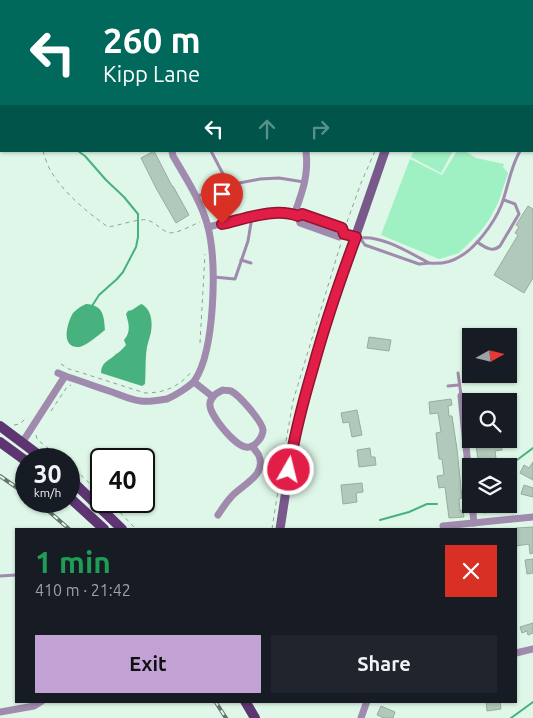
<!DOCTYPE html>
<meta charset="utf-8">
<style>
:root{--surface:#171b24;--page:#20242c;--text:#f1f3f6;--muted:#9ea1a6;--accent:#c2a1d5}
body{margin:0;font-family:Ubuntu,sans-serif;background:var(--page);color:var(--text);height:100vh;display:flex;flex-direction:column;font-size:19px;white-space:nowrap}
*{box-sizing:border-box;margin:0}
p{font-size:16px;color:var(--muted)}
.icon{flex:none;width:28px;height:28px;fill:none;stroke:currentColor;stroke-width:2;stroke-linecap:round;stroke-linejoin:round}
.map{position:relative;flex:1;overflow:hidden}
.sheet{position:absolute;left:15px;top:528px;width:502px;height:175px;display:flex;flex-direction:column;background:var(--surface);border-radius:0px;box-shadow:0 1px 4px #0004}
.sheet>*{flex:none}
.hud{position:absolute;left:0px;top:0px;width:534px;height:152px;box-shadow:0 1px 4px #0004;background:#00695c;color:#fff;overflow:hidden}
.needle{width:32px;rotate:82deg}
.controls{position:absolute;left:462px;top:328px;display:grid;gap:10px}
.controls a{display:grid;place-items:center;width:55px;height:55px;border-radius:0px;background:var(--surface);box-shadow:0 1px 4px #0004;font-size:25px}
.speed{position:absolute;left:15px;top:448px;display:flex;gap:10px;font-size:25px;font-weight:700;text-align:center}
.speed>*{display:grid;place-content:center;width:65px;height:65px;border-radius:50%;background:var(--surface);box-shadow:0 1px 4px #0004;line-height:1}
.speed small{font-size:12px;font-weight:400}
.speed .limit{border:2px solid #111;border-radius:8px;background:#fff;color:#111}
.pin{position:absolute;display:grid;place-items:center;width:42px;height:42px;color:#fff;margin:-51px -21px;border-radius:50% 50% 50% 0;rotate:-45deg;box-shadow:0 0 5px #0007}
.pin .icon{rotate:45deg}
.me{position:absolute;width:55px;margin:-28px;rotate:8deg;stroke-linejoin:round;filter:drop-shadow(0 0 4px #0008)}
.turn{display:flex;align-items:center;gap:18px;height:105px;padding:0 20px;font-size:22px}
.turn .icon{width:65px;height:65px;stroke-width:2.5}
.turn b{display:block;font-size:35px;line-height:42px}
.lanes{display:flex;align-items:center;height:48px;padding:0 20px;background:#0003;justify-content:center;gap:25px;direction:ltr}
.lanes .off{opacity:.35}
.round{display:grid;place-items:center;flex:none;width:52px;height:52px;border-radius:0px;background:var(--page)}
.overview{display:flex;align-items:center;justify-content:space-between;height:85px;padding:0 20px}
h1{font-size:30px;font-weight:600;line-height:38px;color:#1e9e55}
.primary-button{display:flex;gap:10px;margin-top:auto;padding:10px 20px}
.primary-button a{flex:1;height:58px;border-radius:0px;background:var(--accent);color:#111;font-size:20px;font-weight:600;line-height:58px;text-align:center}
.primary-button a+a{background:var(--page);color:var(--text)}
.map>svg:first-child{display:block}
.green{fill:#9ff0c2}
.water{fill:#47b27d}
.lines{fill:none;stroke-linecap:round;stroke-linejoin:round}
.stream{stroke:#47b27d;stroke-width:2}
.building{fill:#b1c9ba;stroke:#95ad9f}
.path{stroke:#8fa196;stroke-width:1;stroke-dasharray:4 4;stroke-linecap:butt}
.lane{stroke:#a08aad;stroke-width:3}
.street{stroke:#a08aad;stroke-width:7}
.secondary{stroke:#79598b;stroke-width:9}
.primary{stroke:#5e3572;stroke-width:10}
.rail-casing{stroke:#64746b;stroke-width:4}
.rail{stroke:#def7e8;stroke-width:2;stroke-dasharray:5.5;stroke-linecap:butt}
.route-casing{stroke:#92132f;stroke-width:12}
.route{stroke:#e11d48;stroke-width:9}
</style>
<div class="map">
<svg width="533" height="718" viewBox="0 0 533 718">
<rect width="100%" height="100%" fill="#def7e8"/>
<g class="green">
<polygon points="414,151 453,151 441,173 411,157"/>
<polygon points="457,151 465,151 476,158 504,164 503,167 508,173 498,203 489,220 480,232 459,253 439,259 381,235 410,159 442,175"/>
</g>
<g class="water">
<path d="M 86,304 C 103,305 104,315 105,330 C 100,334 86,346 79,347 C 60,348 67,323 73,313 C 77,309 81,306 86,304 Z"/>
<path d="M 141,304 C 151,308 153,322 151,332 C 150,337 148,342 147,347 C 145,359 146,372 145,384 L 142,386 L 101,373 C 101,362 109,361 116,354 C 120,352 123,348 126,345 L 124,340 C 131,332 129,324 126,314 L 128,311 L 132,310 Z"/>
</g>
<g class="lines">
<g class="stream">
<polyline points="290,0 291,1"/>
<polyline points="45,1 45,0"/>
<polyline points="78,151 85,156 106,180 124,197 138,214 138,237 136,247 123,272 117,279 99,295 92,306"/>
<polyline points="509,466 533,448"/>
<polyline points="380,520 409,512 427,504 437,504"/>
<polyline points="511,718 533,702"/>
</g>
</g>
<g class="building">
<polygon points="154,151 172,186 173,186 189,215 176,223 156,188 141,158"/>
<polygon points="528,206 533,209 533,278 524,293 494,275 518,235 515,233 519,227 516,225"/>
<polygon points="369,337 391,340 389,351 367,348"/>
<polygon points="493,394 494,401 467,401 466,398"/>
<polygon points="451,399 452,405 448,406 449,416 452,416 457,449 462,498 459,499 460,511 463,510 464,517 449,518 445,487 439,488 437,476 444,475 442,459 439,459 436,433 441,432 438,413 430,414 429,402"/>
<polygon points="357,410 362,435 352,437 349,422 343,423 341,413"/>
<polygon points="491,439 498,439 499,442 501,442 502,450 495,451 497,466 479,466 476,446 481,445 480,440"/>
<polygon points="370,448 371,457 375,457 376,465 359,467 357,450"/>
<polygon points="533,462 533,480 520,473 524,465 529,468"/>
<polygon points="362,483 363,492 356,493 357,502 343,504 341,485"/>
<polygon points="524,485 533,488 533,497 521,494"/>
<polygon points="483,504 506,504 506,510 484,513"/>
<polygon points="533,527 533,553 530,554 529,544 516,546 516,528"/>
<polygon points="533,559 533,573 527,574 525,560"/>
<polygon points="533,623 533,633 528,635 527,631 522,633 520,627"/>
<polygon points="486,701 500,701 501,709 487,711"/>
<polygon points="381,706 395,712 393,718 384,718 377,715"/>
</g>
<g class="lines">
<g class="path">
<polyline points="395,1 395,0"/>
<polyline points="0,85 1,86"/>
<path d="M 43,151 C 45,158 48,167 52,173 C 66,195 87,212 108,227 C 117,226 140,218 147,220 C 155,222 160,229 167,232 C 174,236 192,225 200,222"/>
<polyline points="347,222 361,183 375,151"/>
<polyline points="200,343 205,254"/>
<path d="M 61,364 L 69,369 L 79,372 L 145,393 C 164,393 179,387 191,372"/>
<polyline points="51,411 67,387 71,385"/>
<polyline points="14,425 20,424 26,418"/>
<polyline points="36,435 37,439 39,441 62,459"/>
<polyline points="286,441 293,401 341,243"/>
<polyline points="69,464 101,494"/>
<polyline points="109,501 136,529"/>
<polyline points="272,529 285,445"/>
</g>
<g class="lane">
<polyline points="493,1 494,0"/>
<polyline points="532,40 533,41"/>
<polyline points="532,132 533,131"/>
<polyline points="211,151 224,176 231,184"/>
<polyline points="196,197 219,187 260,179 279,178 304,182"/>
<path d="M 357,237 L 360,238 L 365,245 L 419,264 L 429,263 C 410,253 382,235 360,238"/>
<path d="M 477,242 C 485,247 492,253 500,246 L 519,214 L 515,204 L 504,200"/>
<polyline points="241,260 251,263"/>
<path d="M 429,263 C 439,264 450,263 459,257 C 475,249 494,223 501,206 C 508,188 510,168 520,151"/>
<polyline points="214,277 235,279 248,241 252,217"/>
<polyline points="458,373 461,395"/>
<polyline points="448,386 459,385"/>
<polyline points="0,576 16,575"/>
</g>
<g class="street">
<polyline points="155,0 155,1"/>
<polyline points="481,0 489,1"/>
<polyline points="530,1 530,0"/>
<polyline points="532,10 533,10"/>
<path d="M 306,151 C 309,175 302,193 294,215 L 298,216 L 300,223 L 339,237 L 344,234"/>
<polyline points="298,216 303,215 342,228 344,234"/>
<polyline points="208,227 259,215 277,213 294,215"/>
<path d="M 58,373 L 65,376 C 81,381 96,387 112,392 C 121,395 131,400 141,401 C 146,402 161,400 167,399 C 174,396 191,386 195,380 C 215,349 217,263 208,227 C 202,203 186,178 173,156 L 172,151"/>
<polyline points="194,382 213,397"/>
<path d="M 223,390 C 226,391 229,390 231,391 C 239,395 262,421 263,430 C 263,433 261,438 259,440 C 256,444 251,448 246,447 C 235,446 208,414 210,403 C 211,396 217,393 223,390 Z"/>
<polyline points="461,396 471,496"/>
<polyline points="22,443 65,376"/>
<polyline points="472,504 474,523"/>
<path d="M 218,515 C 222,509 227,501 232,496 C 242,485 267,475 259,456 C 258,453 254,449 252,446"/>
<polyline points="443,526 533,517"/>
<polyline points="516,653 533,649"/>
<polyline points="0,712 34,706 42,701"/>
<polyline points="361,718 367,701"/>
</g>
<g class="secondary">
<polyline points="405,1 405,0"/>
<polyline points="280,529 293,445 305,394 339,284 385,151"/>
</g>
<g class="primary">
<polyline points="0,426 44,459"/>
<polyline points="0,442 26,461"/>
<polyline points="69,478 122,529"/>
<polyline points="69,497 104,529"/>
<polyline points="245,701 255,718"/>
</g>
<g class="rail-casing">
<g id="rail">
<polyline points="0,476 26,494"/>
<polyline points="37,501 69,529"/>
<polyline points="215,701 226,718"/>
</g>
</g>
<use href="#rail" class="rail"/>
</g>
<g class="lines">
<g class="route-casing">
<path id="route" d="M 222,224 C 245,219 275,207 298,216 L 302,214 L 342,228 L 344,234 L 356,237 C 340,280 325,324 313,368 C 303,402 294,435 289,470"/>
</g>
<use href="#route" class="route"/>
</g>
</svg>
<div class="controls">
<a><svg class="needle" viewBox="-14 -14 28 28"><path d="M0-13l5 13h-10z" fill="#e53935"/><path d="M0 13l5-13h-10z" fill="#9ea1a6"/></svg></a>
<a><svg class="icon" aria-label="search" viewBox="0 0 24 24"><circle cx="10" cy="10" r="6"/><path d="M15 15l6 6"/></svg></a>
<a><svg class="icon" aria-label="layers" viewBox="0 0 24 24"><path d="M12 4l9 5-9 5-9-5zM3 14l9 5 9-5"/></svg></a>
</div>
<div class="speed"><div>30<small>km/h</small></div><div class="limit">40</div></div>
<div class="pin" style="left:222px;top:224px;background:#d93025"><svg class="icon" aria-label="arrive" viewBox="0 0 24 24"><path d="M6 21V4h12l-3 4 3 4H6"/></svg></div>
<svg class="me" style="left:289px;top:470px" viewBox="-20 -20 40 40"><circle r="17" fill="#e11d48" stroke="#fff" stroke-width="3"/><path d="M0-11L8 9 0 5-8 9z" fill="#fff"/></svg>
<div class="hud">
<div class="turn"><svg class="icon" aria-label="left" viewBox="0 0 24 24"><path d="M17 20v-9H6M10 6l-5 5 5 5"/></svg><div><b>260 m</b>Kipp Lane</div></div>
<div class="lanes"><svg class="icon" aria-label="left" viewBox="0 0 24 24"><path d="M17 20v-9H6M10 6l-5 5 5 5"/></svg><svg class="icon off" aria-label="ahead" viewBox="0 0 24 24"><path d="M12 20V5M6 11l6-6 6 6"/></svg><svg class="icon off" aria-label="right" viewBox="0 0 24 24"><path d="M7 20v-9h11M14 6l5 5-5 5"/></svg></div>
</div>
<section class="sheet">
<div class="overview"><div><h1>1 min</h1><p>410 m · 21:42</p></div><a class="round" style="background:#d93025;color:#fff"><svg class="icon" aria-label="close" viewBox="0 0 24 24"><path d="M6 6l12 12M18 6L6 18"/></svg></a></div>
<div class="primary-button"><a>Exit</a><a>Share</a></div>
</section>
</div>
